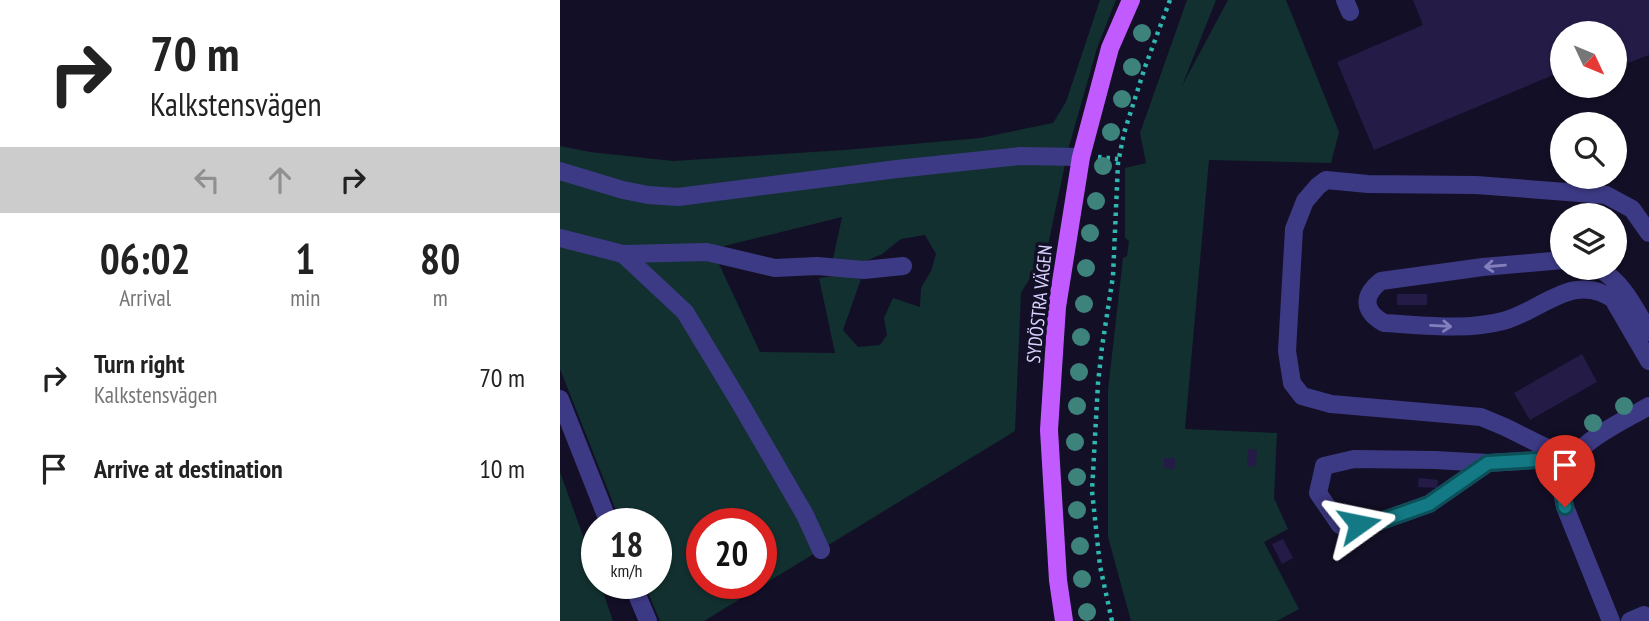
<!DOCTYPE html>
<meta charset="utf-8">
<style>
:root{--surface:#fff;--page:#f2f2f2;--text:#222;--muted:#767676}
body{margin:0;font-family:"PT Sans Narrow",sans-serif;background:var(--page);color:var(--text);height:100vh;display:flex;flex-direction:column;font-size:26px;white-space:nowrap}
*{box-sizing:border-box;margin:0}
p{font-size:23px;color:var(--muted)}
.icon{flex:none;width:38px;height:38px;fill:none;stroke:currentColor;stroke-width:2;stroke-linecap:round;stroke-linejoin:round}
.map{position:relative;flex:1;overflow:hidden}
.side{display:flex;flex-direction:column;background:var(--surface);width:560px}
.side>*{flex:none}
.banner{background:#fff;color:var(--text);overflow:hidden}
.needle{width:46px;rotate:134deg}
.controls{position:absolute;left:990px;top:21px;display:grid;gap:14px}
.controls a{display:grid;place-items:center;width:77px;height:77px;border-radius:50%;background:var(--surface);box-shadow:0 2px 5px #0004;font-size:35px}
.speed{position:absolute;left:21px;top:508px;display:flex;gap:14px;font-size:35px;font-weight:700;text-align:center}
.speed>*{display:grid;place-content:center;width:91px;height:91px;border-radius:50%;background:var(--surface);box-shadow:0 2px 5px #0004;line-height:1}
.speed small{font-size:18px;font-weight:400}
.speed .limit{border:10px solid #d22;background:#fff;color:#111}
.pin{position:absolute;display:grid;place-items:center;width:60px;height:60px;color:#fff;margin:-72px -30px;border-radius:50% 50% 50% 0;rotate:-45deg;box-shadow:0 0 7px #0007}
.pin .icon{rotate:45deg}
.me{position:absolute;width:77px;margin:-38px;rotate:78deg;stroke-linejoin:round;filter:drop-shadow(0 0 5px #0008)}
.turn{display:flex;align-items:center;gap:24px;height:147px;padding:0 35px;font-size:32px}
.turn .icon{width:91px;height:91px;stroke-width:2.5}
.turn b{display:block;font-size:49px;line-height:60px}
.lanes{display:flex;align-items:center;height:66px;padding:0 35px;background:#0003;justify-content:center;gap:35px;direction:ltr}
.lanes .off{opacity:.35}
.eta{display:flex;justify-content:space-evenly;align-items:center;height:119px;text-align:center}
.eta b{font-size:42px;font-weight:700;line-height:49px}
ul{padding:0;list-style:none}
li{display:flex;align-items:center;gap:21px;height:91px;padding:0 35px}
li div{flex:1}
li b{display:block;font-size:26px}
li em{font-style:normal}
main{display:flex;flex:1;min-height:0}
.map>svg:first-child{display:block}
.green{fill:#12302f;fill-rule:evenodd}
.building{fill:#241b47}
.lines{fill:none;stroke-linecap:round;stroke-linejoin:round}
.path{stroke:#2fb8b0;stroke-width:4.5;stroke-dasharray:3.5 5;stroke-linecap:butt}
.minor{stroke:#3d3a85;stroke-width:18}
.major{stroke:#c25bff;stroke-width:18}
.tree{fill:#3d827b}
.oneway{stroke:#837fbc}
.route-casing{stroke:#0c4f56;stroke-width:18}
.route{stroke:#137a85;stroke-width:12}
.labels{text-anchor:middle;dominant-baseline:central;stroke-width:7;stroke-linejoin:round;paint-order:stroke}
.street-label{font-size:19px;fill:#d9d4ff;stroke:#130f26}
</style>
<main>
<section class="side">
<div class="banner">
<div class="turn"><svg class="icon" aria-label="right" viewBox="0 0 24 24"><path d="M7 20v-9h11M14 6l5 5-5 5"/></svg><div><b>70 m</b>Kalkstensvägen</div></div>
<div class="lanes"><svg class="icon off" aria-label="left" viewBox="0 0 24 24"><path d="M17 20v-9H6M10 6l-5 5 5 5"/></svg><svg class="icon off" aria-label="ahead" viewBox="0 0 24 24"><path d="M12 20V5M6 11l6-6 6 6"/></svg><svg class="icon" aria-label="right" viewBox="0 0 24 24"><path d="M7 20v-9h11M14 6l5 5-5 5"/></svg></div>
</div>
<div class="eta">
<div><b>06:02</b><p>Arrival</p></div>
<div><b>1</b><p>min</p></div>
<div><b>80</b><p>m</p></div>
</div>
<ul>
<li><svg class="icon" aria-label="right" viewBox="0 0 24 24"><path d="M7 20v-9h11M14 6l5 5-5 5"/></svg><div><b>Turn right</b><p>Kalkstensvägen</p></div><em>70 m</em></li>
<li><svg class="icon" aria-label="arrive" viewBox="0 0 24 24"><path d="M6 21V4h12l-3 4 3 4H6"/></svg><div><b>Arrive at destination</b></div><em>10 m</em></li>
</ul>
</section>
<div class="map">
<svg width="1089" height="621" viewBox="0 0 1089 621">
<rect width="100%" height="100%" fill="#130f26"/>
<g class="green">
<path d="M 540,0 L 556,0 L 537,48 L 508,150 L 487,250 L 461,293 L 455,431 L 144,621 L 100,621 L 84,583 L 96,583 L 96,523 L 61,523 L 0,369 L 0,146 L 30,152 L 113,161 L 284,150 L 420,138 L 493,123 L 506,102 ZM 282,217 L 273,259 L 304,262 L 322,254 L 341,239 L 365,235 L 376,254 L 371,271 L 361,288 L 360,307 L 333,298 L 324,318 L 327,335 L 320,345 L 298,347 L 283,330 L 301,279 L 282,275 L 259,278 L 275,353 L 200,352 L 152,249 ZM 142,523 L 201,523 L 201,583 L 142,583 Z"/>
<polygon points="627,0 656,0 622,86 668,0 726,0 779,132 771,163 649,160 625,429 717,433 714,498 728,529 704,542 739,609 717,621 571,621 548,537 548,390 563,258 567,256 569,241 565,238 565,168 586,163 580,133"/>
<polygon points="0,472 37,575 37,583 40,583 53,621 0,621"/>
</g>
<g class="building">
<polygon points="853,0 1089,0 1089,55 1065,64 1058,47 1055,48 1055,33 1003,33 1003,71 814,150 777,62 863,25"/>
<rect x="837" y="294" width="30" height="11"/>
<polygon points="1022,354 1037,382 970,420 954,393"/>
<polygon points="688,449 697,450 696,467 687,466"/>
<polygon points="604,458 615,458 615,469 604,468"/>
<polygon points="859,478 878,480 877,488 858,487"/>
<polygon points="723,539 733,558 722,564 712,544"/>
</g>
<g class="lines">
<g class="path">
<polyline points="538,157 558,159"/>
<polyline points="552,621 540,566 532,491 538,383 542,347 553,276 558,163 564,133 585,67 610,0"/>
</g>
<g class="minor">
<polyline points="785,0 790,12"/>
<polyline points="0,171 63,190 88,195 118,197 337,169 460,156 521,157"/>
<polyline points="0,238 63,254 147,252 215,268 257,266 304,270 343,266"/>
<polyline points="63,254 125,312 180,403 245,515 261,550"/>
<path d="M 1003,260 L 923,267 L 821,281 C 802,296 803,311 824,323 C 863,325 905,331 943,321 C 980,312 1013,271 1053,299 L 1089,361"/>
<path d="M 1038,268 C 1064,283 1074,307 1089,332"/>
<polyline points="0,399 49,523"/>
<polyline points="1011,458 981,445 945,427 921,417 771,404 742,396 732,383 727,351 734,229 745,201 758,186 766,180 808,184 916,185 1046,195 1072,209 1089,233"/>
<polyline points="928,463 869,504 818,522 780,525 758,493 764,466 794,459 875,460 928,463 1008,458"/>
<polyline points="72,583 88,621"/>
<path d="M 1051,621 L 1005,507 C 1003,496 1000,486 1004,474 C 1013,443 1062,422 1089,406"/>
<polyline points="1070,621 1084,615"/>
</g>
<polyline class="major" points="504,621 498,580 489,430 497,307 521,157 550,48 571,0"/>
</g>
<g class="tree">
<circle cx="582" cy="33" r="9"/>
<circle cx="572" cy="67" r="9"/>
<circle cx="562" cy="99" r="9"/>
<circle cx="551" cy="132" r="9"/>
<circle cx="543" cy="166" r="9"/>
<circle cx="536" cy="201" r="9"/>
<circle cx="530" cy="233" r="9"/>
<circle cx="526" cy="268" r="9"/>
<circle cx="524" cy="304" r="9"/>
<circle cx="521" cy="337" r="9"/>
<circle cx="519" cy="372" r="9"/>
<circle cx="517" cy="406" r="9"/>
<circle cx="1064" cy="406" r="9"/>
<circle cx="1033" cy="423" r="9"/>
<circle cx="515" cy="442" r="9"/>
<circle cx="517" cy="477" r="9"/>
<circle cx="517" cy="510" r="9"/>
<circle cx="520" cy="546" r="9"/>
<circle cx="522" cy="579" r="9"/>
<circle cx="527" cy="612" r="9"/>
</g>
<defs><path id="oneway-shaft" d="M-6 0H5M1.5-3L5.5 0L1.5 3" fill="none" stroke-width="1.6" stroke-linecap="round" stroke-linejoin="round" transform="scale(1.75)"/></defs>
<g class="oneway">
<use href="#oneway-shaft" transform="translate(935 266) rotate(175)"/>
<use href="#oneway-shaft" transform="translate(881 326) rotate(3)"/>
</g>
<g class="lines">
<g class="route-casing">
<path id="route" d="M 799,524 L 818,522 L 869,504 L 928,463 L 1011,458 C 1002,478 1001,485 1005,507"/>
</g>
<use href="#route" class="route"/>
</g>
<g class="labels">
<g class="street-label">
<text transform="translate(479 304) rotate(-84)">SYDÖSTRA VÄGEN</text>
</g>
</g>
</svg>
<div class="controls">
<a><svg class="needle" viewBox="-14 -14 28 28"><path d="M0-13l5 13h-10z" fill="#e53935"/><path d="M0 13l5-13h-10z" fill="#767676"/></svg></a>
<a><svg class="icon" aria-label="search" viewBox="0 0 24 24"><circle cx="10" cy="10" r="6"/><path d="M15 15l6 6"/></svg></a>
<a><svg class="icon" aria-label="layers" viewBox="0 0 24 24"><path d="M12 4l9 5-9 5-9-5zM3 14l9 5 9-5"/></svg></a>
</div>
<div class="speed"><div>18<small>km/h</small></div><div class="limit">20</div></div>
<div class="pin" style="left:1005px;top:507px;background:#d93025"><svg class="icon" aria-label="arrive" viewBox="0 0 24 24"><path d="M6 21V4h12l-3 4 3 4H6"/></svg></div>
<svg class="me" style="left:799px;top:524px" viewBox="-20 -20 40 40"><path d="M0-17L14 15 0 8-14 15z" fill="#137a85" stroke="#fff" stroke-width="4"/></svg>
</div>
</main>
